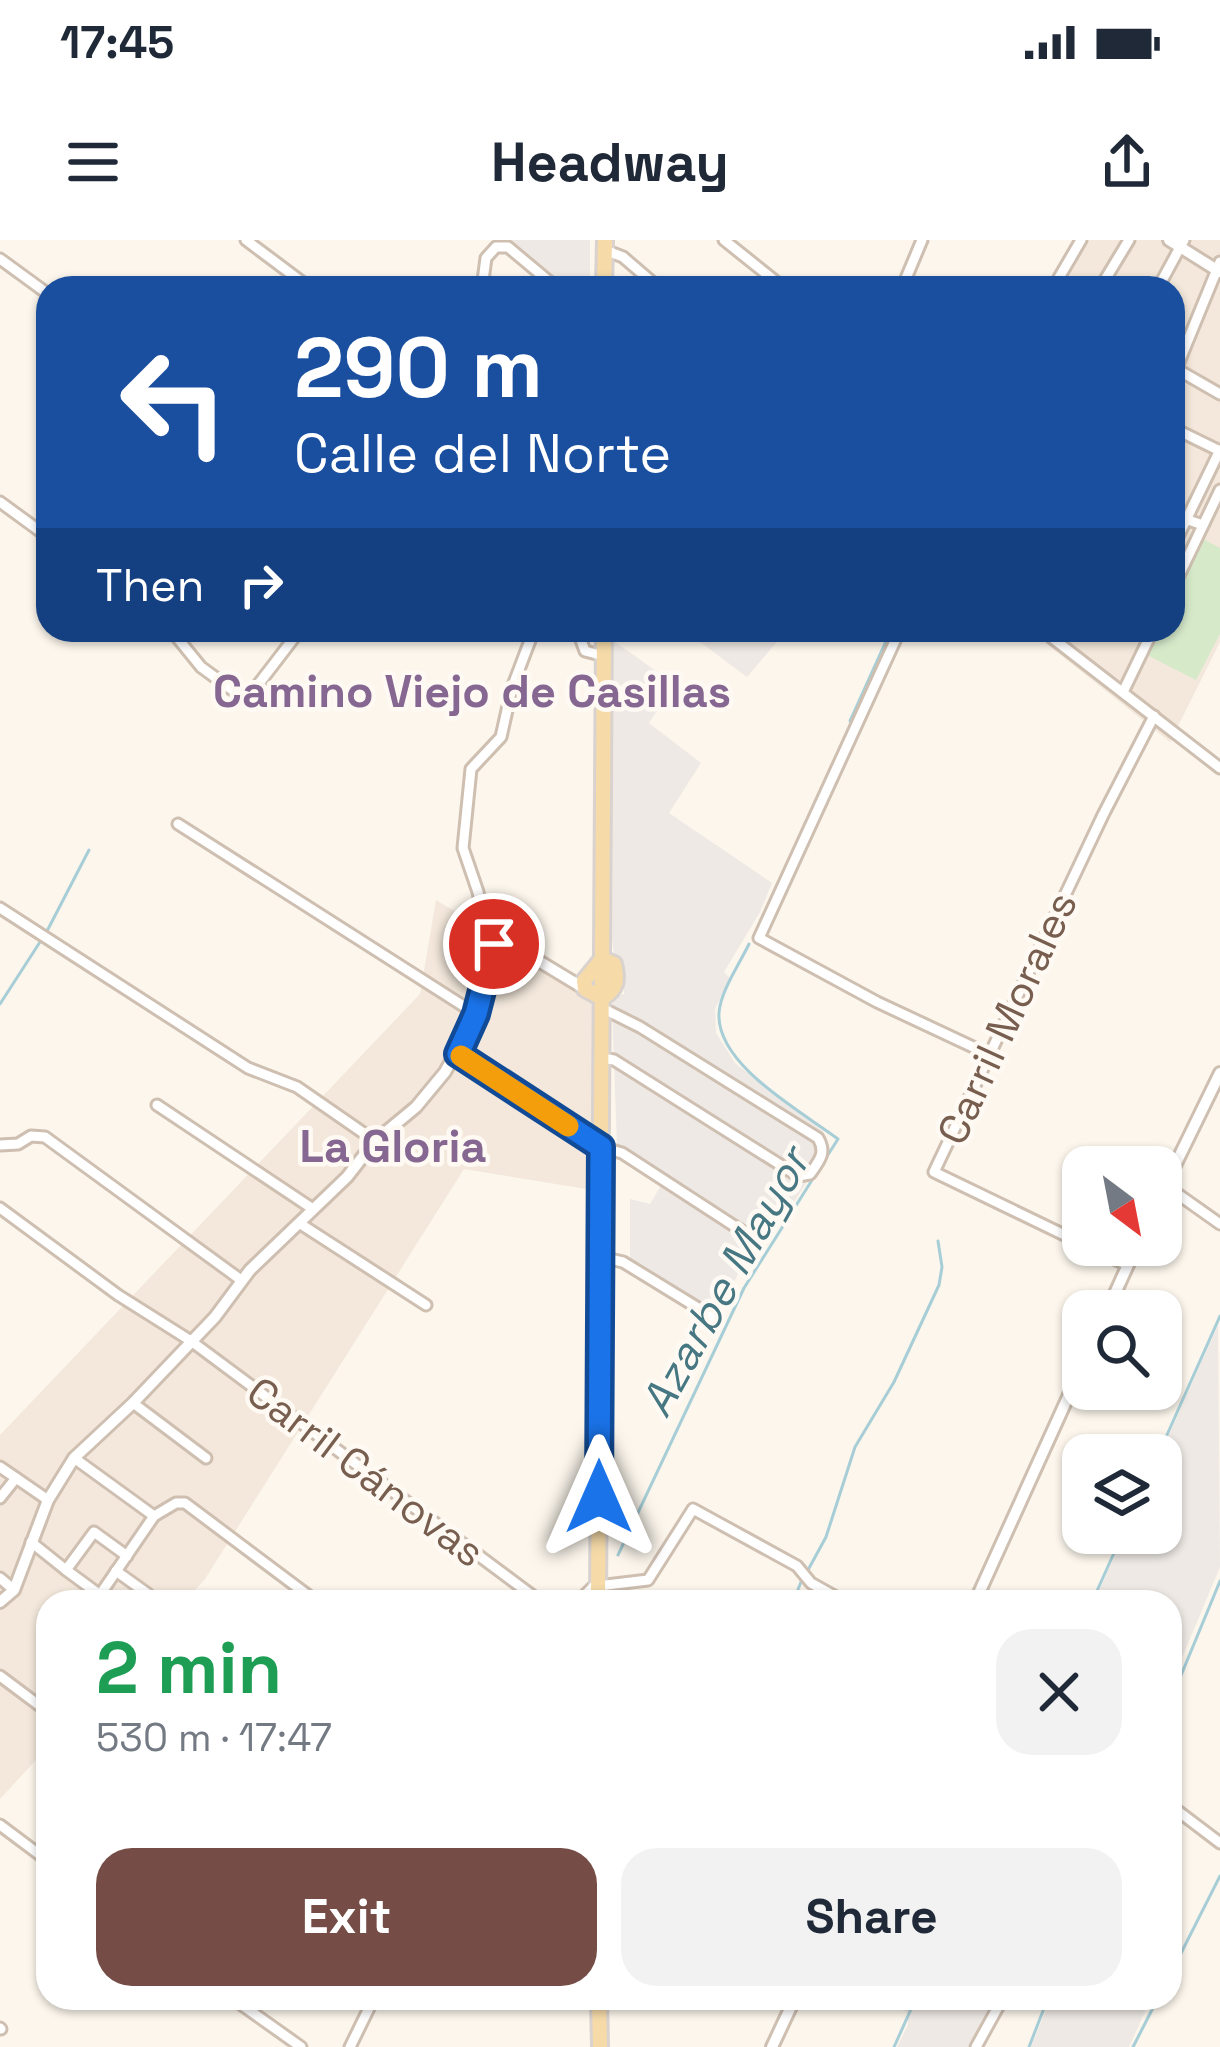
<!DOCTYPE html>
<meta charset="utf-8">
<style>
:root{--surface:#fff;--page:#f2f2f3;--text:#1f2937;--muted:#747a83;--accent:#754d46}
body{margin:0;font-family:"Space Grotesk",sans-serif;background:var(--page);color:var(--text);height:100vh;display:flex;flex-direction:column;font-size:45px;white-space:nowrap}
*{box-sizing:border-box;margin:0}
p{font-size:39px;color:var(--muted)}
.icon{flex:none;width:66px;height:66px;fill:none;stroke:currentColor;stroke-width:2;stroke-linecap:round;stroke-linejoin:round}
.map{position:relative;flex:1;overflow:hidden}
.panel{position:absolute;left:36px;top:1350px;width:1146px;height:420px;display:flex;flex-direction:column;background:var(--surface);border-radius:36px;box-shadow:0 3px 9px #0004}
.panel>*{flex:none}
.hud{position:absolute;left:36px;top:36px;width:1149px;height:366px;border-radius:36px;box-shadow:0 3px 9px #0004;background:#1a4fa0;color:#fff;overflow:hidden}
.needle{width:78px;rotate:148deg}
.controls{position:absolute;left:1062px;top:906px;display:grid;gap:24px}
.controls a{display:grid;place-items:center;width:120px;height:120px;border-radius:24px;background:var(--surface);box-shadow:0 3px 9px #0004;font-size:60px}
.pin{position:absolute;display:grid;place-items:center;width:102px;height:102px;color:#fff;margin:-51px;border:6px solid #fff;border-radius:50%;box-shadow:0 3px 12px #0007}
.me{position:absolute;width:132px;margin:-66px;rotate:0deg;stroke-linejoin:round;filter:drop-shadow(0 0 9px #0008)}
.turn{display:flex;align-items:center;gap:42px;height:252px;padding:0 60px;font-size:54px}
.turn .icon{width:156px;height:156px;stroke-width:2.5}
.turn b{display:block;font-size:84px;line-height:102px}
.then{display:flex;align-items:center;height:114px;padding:0 60px;background:#0003;gap:24px;font-size:45px}
.round{display:grid;place-items:center;flex:none;width:126px;height:126px;border-radius:36px;background:var(--page)}
.head{display:flex;align-items:center;justify-content:space-between;height:204px;padding:0 60px}
h1{font-size:72px;font-weight:800;line-height:90px;color:#1e9e55}
.action{display:flex;gap:24px;margin-top:auto;padding:24px 60px}
.action a{flex:1;height:138px;border-radius:36px;background:var(--accent);color:#fff;font-size:48px;font-weight:800;line-height:138px;text-align:center}
.action a+a{background:var(--page);color:var(--text)}
.status{display:flex;justify-content:space-between;align-items:center;height:84px;padding:0 60px;background:var(--surface);direction:ltr}
.status svg{height:33px;fill:currentColor}
header{display:flex;justify-content:space-between;align-items:center;height:156px;padding:0 60px;background:var(--surface);font-size:54px;font-weight:800}
.map>svg:first-child{display:block}
.residential{fill:#f3e8db}
.industrial{fill:#eee9e4}
.green{fill:#d6eaca}
.lines{fill:none;stroke-linecap:round;stroke-linejoin:round}
.stream{stroke:#a7ced7;stroke-width:3}
.minor-casing{stroke:#cebfb1;stroke-width:15}
.tertiary-casing{stroke:#cebfb1;stroke-width:16}
.primary-casing{stroke:#d9d2ce;stroke-width:20}
.minor{stroke:#fff;stroke-width:9}
.tertiary{stroke:#fff;stroke-width:10}
.primary{stroke:#f6dba9;stroke-width:14}
.route-casing{stroke:#114b97;stroke-width:30}
.route{stroke:#1a73e8;stroke-width:21}
.slow{stroke:#f59e0b;stroke-width:21}
.labels{text-anchor:middle;dominant-baseline:central;stroke-width:9;stroke-linejoin:round;paint-order:stroke}
.street-label{font-size:42px;fill:#775e4f;stroke:#fefaf3}
.neighbourhood-label{font-size:45px;font-weight:bold;fill:#856792;stroke:#fefaf3}
.water-label{font-size:45px;font-style:italic;fill:#467782;stroke:#fefaf3}
</style>
<div class="status"><b>17:45</b><svg viewBox="0 0 49 12"><path d="M0 12V9h3v3zM5 12V6h3v6zM10 12V3h3v9zM15 12V0h3v12zM26 1h20v11H26zM47 4h2v5h-2z"/></svg></div>
<header><svg class="icon" aria-label="menu" viewBox="0 0 24 24"><path d="M4 6h16M4 12h16M4 18h16"/></svg>Headway<svg class="icon" aria-label="share" viewBox="0 0 24 24"><path d="M12 15V3M7 8l5-5 5 5M5 13v7h14v-7"/></svg></header>
<div class="map">
<svg width="1220" height="1807" viewBox="0 0 1220 1807">
<rect width="100%" height="100%" fill="#fcf6ec"/>
<g class="residential">
<polygon points="1074,0 1220,0 1220,402 1170,502 1038,397 1041,390 1173,390 1173,48 1050,48"/>
<polygon points="436,660 596,756 599,951 464,929 205,1339 184,1362 48,1362 48,1507 0,1559 0,1195 420,754"/>
</g>
<g class="industrial">
<polygon points="506,0 590,0 590,48 565,48"/>
<polygon points="684,390 774,390 781,397 747,437"/>
<polygon points="614,401 674,444 649,483 701,523 669,573 772,643 760,672 724,732 730,738 715,769 716,793 735,823 823,891 829,906 788,972 765,959 740,1000 752,1009 716,1074 630,1020 630,959 650,964 666,937 617,906 612,766 616,756 624,754 624,723 614,716 612,696"/>
<polygon points="1218,1085 1220,1327 1171,1444 1170,1362 1094,1362 1125,1293 1161,1293 1160,1215"/>
<polygon points="881,1758 999,1758 977,1803 985,1807 897,1807 908,1785 908,1773"/>
<polygon points="1051,1758 1151,1758 1129,1807 1031,1807"/>
</g>
<polygon class="green" points="1203,299 1220,308 1220,394 1196,440 1145,414 1157,390 1173,390 1173,359"/>
<g class="lines">
<g class="stream">
<polyline points="850,481 891,390"/>
<polyline points="46,693 89,610"/>
<path d="M 749,704 C 740,723 720,752 719,773 C 716,825 801,871 838,899 L 824,921"/>
<polyline points="0,764 40,702"/>
<polyline points="1158,1215 1220,1076"/>
<polyline points="618,1315 744,1048 819,929"/>
<polyline points="808,1330 826,1297 855,1207 894,1142 939,1045 942,1027 938,1001"/>
<polyline points="793,1362 801,1342"/>
<polyline points="1092,1362 1123,1293"/>
<polyline points="1170,1462 1220,1341"/>
<polyline points="1170,1735 1220,1636"/>
<polyline points="894,1807 916,1758"/>
<polyline points="1029,1807 1048,1758"/>
<polyline points="1133,1807 1158,1758"/>
</g>
<g class="minor-casing">
<g id="minor">
<polyline points="246,0 310,48"/>
<polyline points="724,0 784,48"/>
<polyline points="605,10 623,17 659,48"/>
<polyline points="0,19 48,54"/>
<polyline points="482,48 486,18 496,7 508,7 557,48"/>
<polyline points="902,48 922,0"/>
<polyline points="1053,48 1081,0"/>
<polyline points="1100,48 1129,0"/>
<polyline points="1158,48 1184,0"/>
<polyline points="1173,127 1220,154"/>
<polyline points="1173,137 1220,22"/>
<polyline points="1173,188 1220,211"/>
<polyline points="0,262 48,297"/>
<polyline points="1173,275 1203,285"/>
<polyline points="1173,307 1220,210"/>
<polyline points="1173,348 1220,250"/>
<polyline points="171,390 201,427 242,457 254,450 300,390"/>
<polyline points="584,390 581,400 585,411 604,416"/>
<polyline points="900,390 759,698 877,762 990,815"/>
<polyline points="1054,390 1051,397 1220,528"/>
<polyline points="1124,450 1153,390"/>
<polyline points="178,584 476,774"/>
<polyline points="0,668 248,828 297,847 375,901"/>
<polyline points="494,704 486,691 478,652 463,608 471,529 501,497 512,448 534,390"/>
<polyline points="457,813 601,907 622,913 742,991"/>
<path d="M 602,818 L 614,820 L 798,936 L 810,934 C 819,921 827,913 818,898 L 640,787 L 602,768"/>
<polyline points="157,865 313,969"/>
<polyline points="0,905 18,904 31,896 45,897 241,1040"/>
<polyline points="1165,945 1220,984"/>
<polyline points="0,968 118,1055 191,1101 541,1362"/>
<polyline points="299,983 426,1065"/>
<polyline points="1083,1004 934,932 1103,575 1154,476"/>
<polyline points="1085,1005 1127,1025"/>
<polyline points="601,1017 623,1022 716,1079"/>
<polyline points="133,1163 206,1218"/>
<polyline points="74,1218 154,1276 176,1263 185,1263 317,1362"/>
<polyline points="0,1227 48,1260"/>
<polyline points="0,1258 16,1238"/>
<polyline points="31,1302 66,1330 94,1292 127,1316"/>
<polyline points="66,1330 100,1355"/>
<polyline points="116,1331 148,1354"/>
<polyline points="0,1338 14,1350"/>
<polyline points="598,1346 648,1340 693,1269 797,1326 811,1343 845,1362"/>
<polyline points="95,1362 154,1276"/>
<polyline points="578,1362 599,1341"/>
<polyline points="0,1436 48,1472"/>
<polyline points="1170,1565 1220,1603"/>
<polyline points="0,1585 48,1621"/>
<polyline points="232,1758 301,1807"/>
<polyline points="0,1788 1,1789"/>
<polyline points="350,1807 374,1758"/>
<polyline points="976,1807 1003,1758"/>
</g>
</g>
<g class="tertiary-casing">
<g id="tertiary">
<polyline points="1169,0 1220,32"/>
<polyline points="1161,954 1220,833"/>
<polyline points="1107,1071 1137,1005"/>
<polyline points="0,1362 14,1350 48,1260 74,1218 133,1163 215,1077 250,1030 347,937 375,901 416,867 445,832 471,785 494,704 509,703 585,749"/>
<polyline points="975,1362 1083,1124"/>
<polyline points="772,1807 795,1758"/>
</g>
</g>
<g class="primary-casing">
<g id="primary">
<polyline points="604,48 605,0"/>
<path d="M 602,719 L 614,724 C 618,740 617,749 602,758 L 585,749 L 584,741 Z"/>
<polyline points="598,1362 604,390"/>
<polyline points="599,1758 600,1807"/>
</g>
</g>
<use href="#minor" class="minor"/>
<use href="#tertiary" class="tertiary"/>
<use href="#primary" class="primary"/>
</g>
<g class="lines">
<g class="route-casing">
<polyline id="route" points="494,704 476,774 458,814 601,907 599,1257"/>
</g>
<use href="#route" class="route"/>
<polyline class="slow" points="461,816 568,886"/>
</g>
<g class="labels">
<g class="street-label">
<text transform="translate(1007 778) rotate(-65)">Carril Morales</text>
<text transform="translate(366 1232) rotate(37)">Carril Cánovas</text>
</g>
<g class="neighbourhood-label">
<text x="472" y="451">Camino Viejo de Casillas</text>
<text x="393" y="906">La Gloria</text>
</g>
<g class="water-label">
<text transform="translate(725 1042) rotate(-61)">Azarbe Mayor</text>
</g>
</g>
</svg>
<div class="controls">
<a><svg class="needle" viewBox="-14 -14 28 28"><path d="M0-13l5 13h-10z" fill="#e53935"/><path d="M0 13l5-13h-10z" fill="#747a83"/></svg></a>
<a><svg class="icon" aria-label="search" viewBox="0 0 24 24"><circle cx="10" cy="10" r="6"/><path d="M15 15l6 6"/></svg></a>
<a><svg class="icon" aria-label="layers" viewBox="0 0 24 24"><path d="M12 4l9 5-9 5-9-5zM3 14l9 5 9-5"/></svg></a>
</div>
<div class="pin" style="left:494px;top:704px;background:#d93025"><svg class="icon" aria-label="arrive" viewBox="0 0 24 24"><path d="M6 21V4h12l-3 4 3 4H6"/></svg></div>
<svg class="me" style="left:599px;top:1257px" viewBox="-20 -20 40 40"><path d="M0-17L14 15 0 8-14 15z" fill="#1a73e8" stroke="#fff" stroke-width="4"/></svg>
<div class="hud">
<div class="turn"><svg class="icon" aria-label="left" viewBox="0 0 24 24"><path d="M17 20v-9H6M10 6l-5 5 5 5"/></svg><div><b>290 m</b>Calle del Norte</div></div>
<div class="then">Then<svg class="icon" aria-label="right" viewBox="0 0 24 24"><path d="M7 20v-9h11M14 6l5 5-5 5"/></svg></div>
</div>
<section class="panel">
<div class="head"><div><h1>2 min</h1><p>530 m · 17:47</p></div><a class="round"><svg class="icon" aria-label="close" viewBox="0 0 24 24"><path d="M6 6l12 12M18 6L6 18"/></svg></a></div>
<div class="action"><a>Exit</a><a>Share</a></div>
</section>
</div>
